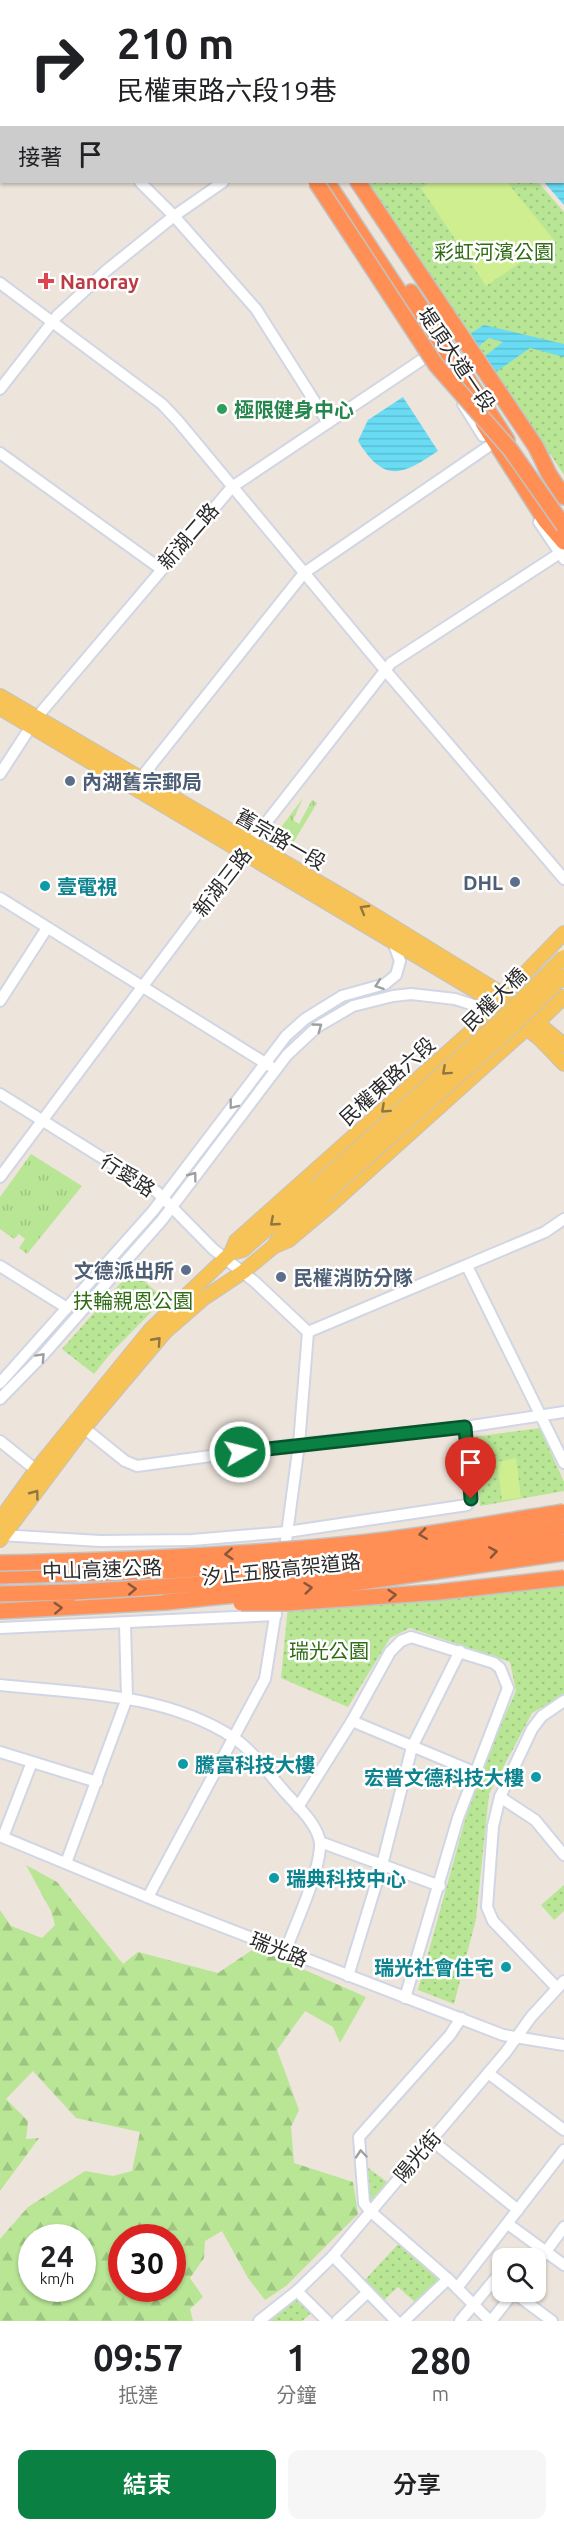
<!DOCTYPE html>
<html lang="zh-TW">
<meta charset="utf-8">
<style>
:root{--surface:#fff;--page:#f6f6f6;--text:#202124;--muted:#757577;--accent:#0b8043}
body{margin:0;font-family:Ubuntu,"Noto Sans TC",sans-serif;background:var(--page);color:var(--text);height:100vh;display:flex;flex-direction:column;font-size:22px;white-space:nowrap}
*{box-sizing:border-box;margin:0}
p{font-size:20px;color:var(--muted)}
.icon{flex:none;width:33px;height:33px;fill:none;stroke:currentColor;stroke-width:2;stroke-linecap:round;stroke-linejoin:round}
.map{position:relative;height:2321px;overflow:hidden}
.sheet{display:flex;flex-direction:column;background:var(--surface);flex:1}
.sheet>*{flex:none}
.banner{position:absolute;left:0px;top:0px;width:564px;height:183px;box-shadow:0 2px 4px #0004;background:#fff;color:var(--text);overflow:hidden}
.fabs{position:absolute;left:492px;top:2248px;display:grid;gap:12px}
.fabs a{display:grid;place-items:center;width:54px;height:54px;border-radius:12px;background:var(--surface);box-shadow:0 2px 4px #0004;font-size:30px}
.speed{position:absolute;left:18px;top:2224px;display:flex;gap:12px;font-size:30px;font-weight:700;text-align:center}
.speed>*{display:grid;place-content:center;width:78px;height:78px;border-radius:50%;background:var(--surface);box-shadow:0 2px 4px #0004;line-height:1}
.speed small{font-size:15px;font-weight:400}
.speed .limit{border:9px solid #d22;background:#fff;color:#111}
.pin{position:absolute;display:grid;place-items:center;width:51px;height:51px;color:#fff;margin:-62px -26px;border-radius:50% 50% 50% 0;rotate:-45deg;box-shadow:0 0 6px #0007}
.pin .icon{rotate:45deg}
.me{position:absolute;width:66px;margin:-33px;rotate:82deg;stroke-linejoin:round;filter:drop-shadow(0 0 4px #0008)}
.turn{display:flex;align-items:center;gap:21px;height:126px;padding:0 18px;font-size:27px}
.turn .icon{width:78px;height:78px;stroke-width:2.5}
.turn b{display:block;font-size:42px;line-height:51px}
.then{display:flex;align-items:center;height:57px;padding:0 18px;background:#0003;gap:12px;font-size:22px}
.eta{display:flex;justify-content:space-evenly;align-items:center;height:102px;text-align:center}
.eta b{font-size:36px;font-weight:600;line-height:42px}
.primary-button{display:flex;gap:12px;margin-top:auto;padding:12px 18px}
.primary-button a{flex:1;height:69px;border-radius:12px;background:var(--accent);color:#fff;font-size:24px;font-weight:600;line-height:69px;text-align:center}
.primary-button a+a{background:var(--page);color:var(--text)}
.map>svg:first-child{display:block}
.grass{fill:url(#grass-tufts)}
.forest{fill:url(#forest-firs);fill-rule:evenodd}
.park{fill:url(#park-dots)}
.pitch{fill:#cfee90}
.water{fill:url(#water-rules)}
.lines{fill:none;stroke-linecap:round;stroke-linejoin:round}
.minor-casing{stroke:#d1d6e4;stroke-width:14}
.major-casing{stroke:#c3c3c3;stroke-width:16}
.highway-casing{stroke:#c3c3c3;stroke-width:18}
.minor{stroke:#fff;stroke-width:10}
.major{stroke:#f7c356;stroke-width:14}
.highway{stroke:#ff8f54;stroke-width:15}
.major-bridge-casing{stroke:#c3c3c3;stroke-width:16;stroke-linecap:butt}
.highway-bridge-casing{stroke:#c3c3c3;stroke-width:18;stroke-linecap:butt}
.major-bridge{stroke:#f7c356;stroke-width:14}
.highway-bridge{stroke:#ff8f54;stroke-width:15}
.oneway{stroke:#907640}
.oneway2{stroke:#9f9f9f}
.oneway3{stroke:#8a573d}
.route-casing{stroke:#07532c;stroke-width:15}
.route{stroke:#0b8043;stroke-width:10}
.health-dot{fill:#e0444e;stroke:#fff;stroke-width:2}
.leisure-dot{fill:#2e9e5b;stroke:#fff;stroke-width:2}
.service-dot{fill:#5c6f8a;stroke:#fff;stroke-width:2}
.culture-dot{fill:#0f9aa8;stroke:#fff;stroke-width:2}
.labels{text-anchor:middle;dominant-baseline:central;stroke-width:5;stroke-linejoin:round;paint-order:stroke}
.park-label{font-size:20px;fill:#306b16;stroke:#fff}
.health-label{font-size:20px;font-weight:bold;fill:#be3a42;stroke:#fff;text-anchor:start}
.street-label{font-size:20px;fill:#2a2a2a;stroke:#fff}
.leisure-label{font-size:20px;font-weight:bold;fill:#27864d;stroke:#fff;text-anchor:start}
.service-label{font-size:20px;font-weight:bold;fill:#4e5e75;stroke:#fff;text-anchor:start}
.culture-label{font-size:20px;font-weight:bold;fill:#0d838f;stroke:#fff;text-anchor:start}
</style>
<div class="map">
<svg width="564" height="2321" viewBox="0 0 564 2321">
<defs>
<pattern id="grass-tufts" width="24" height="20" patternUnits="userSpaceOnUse" patternTransform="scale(1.5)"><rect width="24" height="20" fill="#b8e695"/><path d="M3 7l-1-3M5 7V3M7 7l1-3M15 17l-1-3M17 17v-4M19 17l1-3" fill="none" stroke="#9ec581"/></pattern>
<pattern id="forest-firs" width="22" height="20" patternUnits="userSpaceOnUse" patternTransform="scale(1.5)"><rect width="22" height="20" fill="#b8e695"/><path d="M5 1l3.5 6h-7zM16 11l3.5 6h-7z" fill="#9ec581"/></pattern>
<pattern id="park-dots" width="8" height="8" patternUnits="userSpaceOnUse" patternTransform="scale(1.5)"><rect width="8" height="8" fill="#b8e695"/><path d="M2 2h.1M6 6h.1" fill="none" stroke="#9ec581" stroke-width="1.8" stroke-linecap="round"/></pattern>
<pattern id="water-rules" width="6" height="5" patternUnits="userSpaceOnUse" patternTransform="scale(1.5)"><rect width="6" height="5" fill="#69dcf4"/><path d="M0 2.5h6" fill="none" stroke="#5bbdd1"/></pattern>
</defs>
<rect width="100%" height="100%" fill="#ede4db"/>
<g class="grass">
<polygon points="303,798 293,820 299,824 312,800 317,803 290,848 282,844 283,835 279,830"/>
<polygon points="31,1154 82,1186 27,1254 19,1248 25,1239 19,1234 14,1239 0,1229 0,1197"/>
</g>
<path class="forest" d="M 26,1865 L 57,1882 L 123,1964 L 138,1952 L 218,1973 L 255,1948 L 366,1997 L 340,2043 L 333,2027 L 305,2011 L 277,2050 L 299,2110 L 291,2127 L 294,2163 L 353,2182 L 358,2214 L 286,2286 L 265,2300 L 248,2278 L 222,2231 L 205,2241 L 204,2258 L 190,2278 L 203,2297 L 190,2309 L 193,2321 L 0,2321 L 0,2239 L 28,2207 L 85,2171 L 113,2176 L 132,2171 L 140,2132 L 76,2118 L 33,2071 L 6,2099 L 28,2121 L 26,2139 L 39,2138 L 0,2191 L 0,1910 L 11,1926 L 42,1938 L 55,1925 L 51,1911 ZM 32,2238 L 82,2238 L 82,2289 L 32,2289 ZM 122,2238 L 172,2238 L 172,2289 L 122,2289 Z"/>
<g class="park">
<polygon points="367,182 538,182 564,212 564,475 485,356 428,281"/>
<polygon points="132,1270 164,1299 111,1353 94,1374 62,1349"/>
<polygon points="540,1428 564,1482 564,1491 480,1506 473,1437"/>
<polygon points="564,1581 564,1695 532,1713 489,1794 476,1919 454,2004 418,1990 477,1777 516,1691 510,1662 410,1628 390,1638 348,1707 281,1678 288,1606 420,1602"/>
<polygon points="564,1885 564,1911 554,1920 541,1905"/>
<polygon points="367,2167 387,2182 368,2204 362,2168"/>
<polygon points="400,2242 441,2279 416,2303 398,2287 382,2302 363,2282"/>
<polygon points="298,2295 313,2312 302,2321 266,2321"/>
</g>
<g class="pitch">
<polygon points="431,182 507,182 554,240 486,286 421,188"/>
<polygon points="516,1458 521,1498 502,1500 497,1462"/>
</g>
<g class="water">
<polygon points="563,12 564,14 564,205 544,182 562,182"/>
<polygon points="484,325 564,344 564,357 530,348 496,372 485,356 503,342 489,338 478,347 471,333"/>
<path d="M 403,397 L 438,451 C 401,476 384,483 358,441 L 368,420 Z"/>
</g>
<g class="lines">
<g class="minor-casing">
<g id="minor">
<polyline points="191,0 192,2"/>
<polyline points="53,2 54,0"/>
<polyline points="0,75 2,73"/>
<polyline points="140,182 174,216 256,309 327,421"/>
<polyline points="0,283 162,404 178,421 385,670 564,879"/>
<polyline points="0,389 57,316 107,270 174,216 223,182"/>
<polyline points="463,404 483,436"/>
<polyline points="0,453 161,569"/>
<polyline points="539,522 564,559"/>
<polyline points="0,774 37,717 232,487 429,355"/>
<polyline points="140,779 304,573 489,446"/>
<polyline points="0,898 270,1066"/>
<polyline points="0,1001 47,928"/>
<polyline points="0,1094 157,1192 213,1249 255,1282 308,1332"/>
<polyline points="0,1177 244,851 391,663 560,553"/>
<polyline points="0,1266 67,1308"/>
<polyline points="467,1266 564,1463"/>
<polyline points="308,1332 545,1232 564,1219"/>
<polyline points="0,1383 153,1211 286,1036 305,1019 342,996 385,984 396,975 400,961 392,939"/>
<polyline points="0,1399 43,1355 162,1220 287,1055 317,1027 353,1006 393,996 411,994 455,999 495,1012"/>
<polyline points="84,1428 125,1461 137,1466 299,1444 465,1427 564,1412"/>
<polyline points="0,1441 36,1470"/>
<polyline points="0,1535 100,1541 192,1540 287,1532 467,1505 471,1499 472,1491 465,1427"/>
<polyline points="284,1556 299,1444 308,1332"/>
<polyline points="0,1628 276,1615"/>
<path d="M 0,1685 C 78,1693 166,1693 234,1738 C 253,1751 269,1774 284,1791 C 296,1805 318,1824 320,1843 C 321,1870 295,1925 285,1952"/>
<polyline points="352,1721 474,1772"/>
<polyline points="0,1752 97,1782"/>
<polyline points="500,1797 535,1820 564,1855"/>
<polyline points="298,1807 352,1721 390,1652 401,1641 411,1637 494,1663 500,1668 508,1688 458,1818 405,1998"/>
<polyline points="0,1836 164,1904 503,2035 564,2045"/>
<polyline points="3,1837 32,1762"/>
<polyline points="320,1842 440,1886"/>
<polyline points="66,1863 127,1698 125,1624"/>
<polyline points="148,1897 265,1679 278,1598"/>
<polyline points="348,1976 382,1865 412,1747 460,1651"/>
<polyline points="557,1988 493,1921 487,1907 493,1826 500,1797 532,1729 542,1716 564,1701"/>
<polyline points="461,2018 450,2035 359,2137 364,2203 370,2211 448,2279 490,2321"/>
<polyline points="488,2073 564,2130"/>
<polyline points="430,2139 518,2210"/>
<polyline points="508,2224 564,2265"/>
<polyline points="333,2256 396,2321"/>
<polyline points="536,2265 564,2227"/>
<polyline points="457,2288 564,2150"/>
<polyline points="297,2291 327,2321"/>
<polyline points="513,2292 552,2321"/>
<polyline points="259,2321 297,2291 333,2256 506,2052 531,2017 564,1981"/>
<polyline points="337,2321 368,2292"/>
<polyline points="404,2321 448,2279"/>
<polyline points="460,2321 495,2279 502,2284"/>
<polyline points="491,2321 514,2292"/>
</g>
</g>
<g class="major-casing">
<g id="major">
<polyline points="205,0 206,2"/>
<polyline points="0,696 366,910 504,995 564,1045"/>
<polyline points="0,708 496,1003 540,1039 564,1064"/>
<polyline points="275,1246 289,1240 327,1208 527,1028 538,1022 564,997"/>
<polyline points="231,1253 243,1250 315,1187"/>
<polyline points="0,1520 36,1470 151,1329 231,1253 236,1241 475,1028 496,1003 564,933"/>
<polyline points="0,1540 84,1428 165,1332 204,1298 243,1272 273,1247 282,1234 324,1196"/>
</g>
</g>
<g class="highway-casing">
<g id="highway">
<polyline points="215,0 217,2"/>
<polyline points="231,0 233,2"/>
<polyline points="301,2 303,0"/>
<polyline points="326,2 327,0"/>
<polyline points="327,182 462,387"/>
<polyline points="358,182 536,447 549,474 564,497"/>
<polyline points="411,292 507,440"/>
<polyline points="483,423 545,520 564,542"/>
<polyline points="0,1576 167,1571"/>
<polyline points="0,1594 74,1592"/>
<polyline points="0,1611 166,1602"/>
</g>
</g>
<use href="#minor" class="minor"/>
<use href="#major" class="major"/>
<use href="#highway" class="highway"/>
<g class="major-bridge-casing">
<g id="major-bridge">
<polyline points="315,1187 496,1025 564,957"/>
<polyline points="324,1196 504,1035 564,976"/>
</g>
</g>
<g class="highway-bridge-casing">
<g id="highway-bridge">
<polyline points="316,182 436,365 510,449 564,526"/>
<path d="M 0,1563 C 117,1560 233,1556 349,1544 C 421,1537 492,1523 564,1512"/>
<polyline points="167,1571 332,1560 444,1546 564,1527"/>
<path d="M 74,1592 C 237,1584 399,1567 561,1542"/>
<polyline points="166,1602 354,1583 564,1553"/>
<polyline points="241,1603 287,1603 439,1592 564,1578"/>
</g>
</g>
<use href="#major-bridge" class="major-bridge"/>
<use href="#highway-bridge" class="highway-bridge"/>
</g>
<defs><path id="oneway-chevron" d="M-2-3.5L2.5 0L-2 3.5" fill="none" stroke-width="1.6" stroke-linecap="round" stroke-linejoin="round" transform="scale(1.5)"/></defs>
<g class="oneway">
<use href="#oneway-chevron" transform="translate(364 909) rotate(-150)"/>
<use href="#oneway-chevron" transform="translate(446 1071) rotate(138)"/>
<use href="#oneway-chevron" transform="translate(385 1109) rotate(138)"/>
<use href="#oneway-chevron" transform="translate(274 1222) rotate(139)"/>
<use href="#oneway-chevron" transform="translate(157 1341) rotate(-48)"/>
<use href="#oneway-chevron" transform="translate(35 1494) rotate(-53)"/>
</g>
<g class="oneway2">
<use href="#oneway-chevron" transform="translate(379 985) rotate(161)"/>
<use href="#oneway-chevron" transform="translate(318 1027) rotate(-36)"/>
<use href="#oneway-chevron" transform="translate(233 1105) rotate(128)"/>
<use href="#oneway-chevron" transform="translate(193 1176) rotate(-53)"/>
<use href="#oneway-chevron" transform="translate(41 1357) rotate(-47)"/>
<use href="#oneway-chevron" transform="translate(361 2154) rotate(-95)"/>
</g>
<g class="oneway3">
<use href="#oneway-chevron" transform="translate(423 1534) rotate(172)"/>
<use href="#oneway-chevron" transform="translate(493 1552) rotate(-9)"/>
<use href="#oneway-chevron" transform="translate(229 1554) rotate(176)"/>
<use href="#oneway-chevron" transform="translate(308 1588) rotate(-6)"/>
<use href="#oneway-chevron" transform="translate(132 1589) rotate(-3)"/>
<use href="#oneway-chevron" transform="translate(392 1595) rotate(-4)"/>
<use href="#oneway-chevron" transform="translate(58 1608) rotate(-3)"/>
</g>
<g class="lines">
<g class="route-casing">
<polyline id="route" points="240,1452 465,1427 471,1499"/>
</g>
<use href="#route" class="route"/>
</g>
<path class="health-dot" d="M43 272h6v6h6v6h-6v6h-6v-6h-6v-6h6z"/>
<circle class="leisure-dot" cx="222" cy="409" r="6"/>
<g class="service-dot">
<circle cx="70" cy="781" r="6"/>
<circle cx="515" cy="882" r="6"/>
<circle cx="186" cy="1270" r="6"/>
<circle cx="281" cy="1277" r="6"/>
</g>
<g class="culture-dot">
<circle cx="45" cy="886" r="6"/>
<circle cx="183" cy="1764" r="6"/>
<circle cx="536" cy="1777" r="6"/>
<circle cx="274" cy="1878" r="6"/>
<circle cx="506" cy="1967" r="6"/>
</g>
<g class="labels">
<g class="park-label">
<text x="494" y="251">彩虹河濱公園</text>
<text x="133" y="1300">扶輪親恩公園</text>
<text x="329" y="1650">瑞光公園</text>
</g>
<g class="health-label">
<text x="60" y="281">Nanoray</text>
</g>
<g class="street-label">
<text transform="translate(457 359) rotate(56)">堤頂大道一段</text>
<text transform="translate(188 536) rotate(-49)">新湖二路</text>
<text transform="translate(281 839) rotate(30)">舊宗路一段</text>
<text transform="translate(222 882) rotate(-52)">新湖三路</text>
<text transform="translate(494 999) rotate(-44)">民權大橋</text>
<text transform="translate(387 1081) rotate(-42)">民權東路六段</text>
<text transform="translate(128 1175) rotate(33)">行愛路</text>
<text transform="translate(102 1569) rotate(-2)">中山高速公路</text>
<text transform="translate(281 1569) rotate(-6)">汐止五股高架道路</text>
<text transform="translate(279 1949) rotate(22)">瑞光路</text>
<text transform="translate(417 2156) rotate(-50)">陽光街</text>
</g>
<g class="leisure-label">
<text x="234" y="409">極限健身中心</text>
</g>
<g class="service-label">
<text x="82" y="781">內湖舊宗郵局</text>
<text x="503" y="882" text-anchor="end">DHL</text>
<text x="174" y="1270" text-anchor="end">文德派出所</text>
<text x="293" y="1277">民權消防分隊</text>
</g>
<g class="culture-label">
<text x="57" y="886">壹電視</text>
<text x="195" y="1764">騰富科技大樓</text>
<text x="524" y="1777" text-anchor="end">宏普文德科技大樓</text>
<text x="286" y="1878">瑞典科技中心</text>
<text x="494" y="1967" text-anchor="end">瑞光社會住宅</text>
</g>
</g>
</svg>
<div class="fabs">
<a><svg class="icon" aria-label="search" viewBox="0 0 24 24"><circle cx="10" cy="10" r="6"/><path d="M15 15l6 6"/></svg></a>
</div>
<div class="speed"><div>24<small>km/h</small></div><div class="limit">30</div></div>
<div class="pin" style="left:471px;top:1499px;background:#d93025"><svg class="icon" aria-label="arrive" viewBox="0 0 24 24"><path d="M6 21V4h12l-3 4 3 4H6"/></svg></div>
<svg class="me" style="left:240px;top:1452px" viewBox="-20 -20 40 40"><circle r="17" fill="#0b8043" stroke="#fff" stroke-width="3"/><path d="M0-11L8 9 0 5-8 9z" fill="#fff"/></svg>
<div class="banner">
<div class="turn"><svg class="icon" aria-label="right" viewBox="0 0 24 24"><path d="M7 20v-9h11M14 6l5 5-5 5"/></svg><div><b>210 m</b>民權東路六段19巷</div></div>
<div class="then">接著<svg class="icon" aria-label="arrive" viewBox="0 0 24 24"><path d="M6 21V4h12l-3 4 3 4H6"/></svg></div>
</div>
</div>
<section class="sheet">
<div class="eta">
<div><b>09:57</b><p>抵達</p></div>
<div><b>1</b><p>分鐘</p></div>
<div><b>280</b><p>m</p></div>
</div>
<div class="primary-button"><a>結束</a><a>分享</a></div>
</section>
